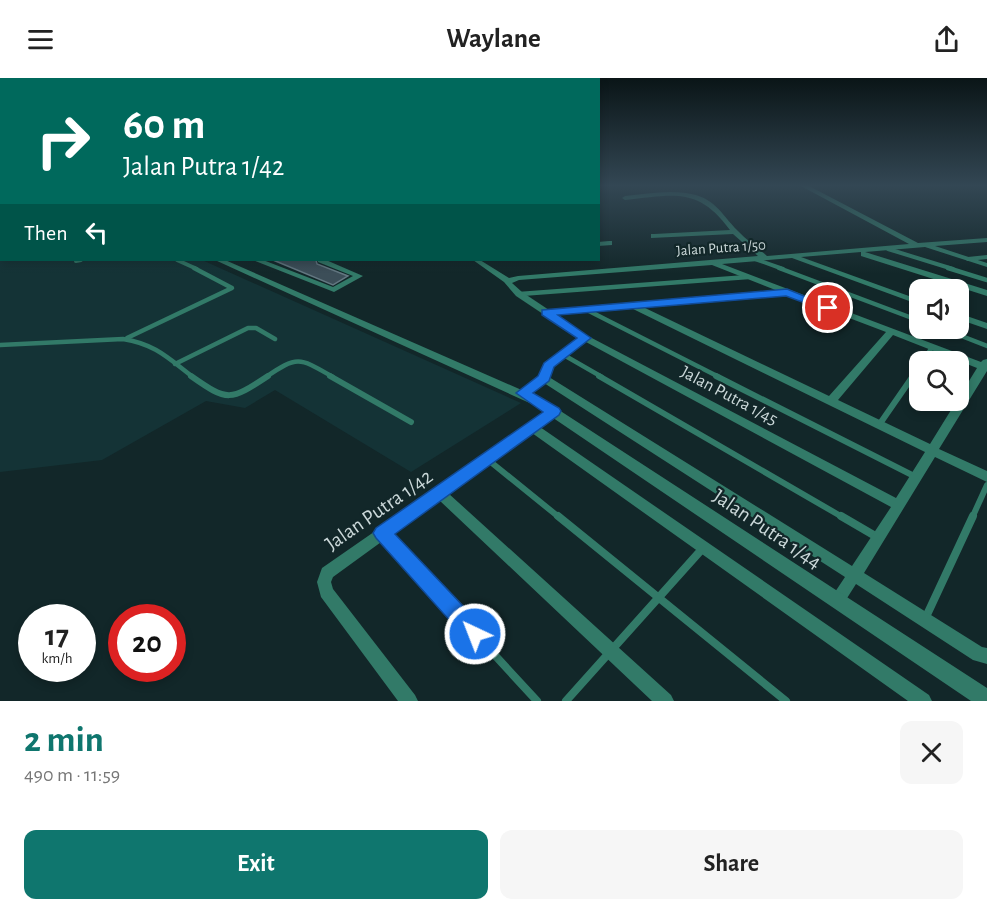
<!DOCTYPE html>
<meta charset="utf-8">
<style>
:root{--surface:#fff;--page:#f6f6f6;--text:#222;--muted:#767676;--accent:#0f766e}
body{margin:0;font-family:"Alegreya Sans",sans-serif;background:var(--page);color:var(--text);height:100vh;display:flex;flex-direction:column;font-size:22px;white-space:nowrap}
*{box-sizing:border-box;margin:0}
p{font-size:20px;color:var(--muted)}
.icon{flex:none;width:33px;height:33px;fill:none;stroke:currentColor;stroke-width:2;stroke-linecap:round;stroke-linejoin:round}
.map{position:relative;height:623px;overflow:hidden}
.sheet{display:flex;flex-direction:column;background:var(--surface);flex:1}
.sheet>*{flex:none}
.banner{position:absolute;left:0px;top:0px;width:600px;height:183px;box-shadow:0 3px 9px #0003;background:#00695c;color:#fff;overflow:hidden}
.tools{position:absolute;left:909px;top:201px;display:grid;gap:12px}
.tools a{display:grid;place-items:center;width:60px;height:60px;border-radius:12px;background:var(--surface);box-shadow:0 3px 9px #0003;font-size:30px}
.speed{position:absolute;left:18px;top:526px;display:flex;gap:12px;font-size:30px;font-weight:700;text-align:center}
.speed>*{display:grid;place-content:center;width:78px;height:78px;border-radius:50%;background:var(--surface);box-shadow:0 3px 9px #0003;line-height:1}
.speed small{font-size:15px;font-weight:400}
.speed .limit{border:9px solid #d22;background:#fff;color:#111}
.pin{position:absolute;display:grid;place-items:center;width:51px;height:51px;color:#fff;margin:-26px;border:3px solid #fff;border-radius:50%;box-shadow:0 2px 6px #0007}
.me{position:absolute;width:66px;margin:-33px;rotate:317deg;stroke-linejoin:round;filter:drop-shadow(0 0 4px #0008)}
.turn{display:flex;align-items:center;gap:21px;height:126px;padding:0 24px;font-size:27px}
.turn .icon{width:78px;height:78px;stroke-width:2.5}
.turn b{display:block;font-size:42px;line-height:51px}
.then{display:flex;align-items:center;height:57px;padding:0 24px;background:#0003;gap:12px;font-size:22px}
.round{display:grid;place-items:center;flex:none;width:63px;height:63px;border-radius:12px;background:var(--page)}
.headline{display:flex;align-items:center;justify-content:space-between;height:102px;padding:0 24px}
h1{font-size:36px;font-weight:600;line-height:45px;color:var(--accent)}
.button{display:flex;gap:12px;margin-top:auto;padding:12px 24px}
.button a{flex:1;height:69px;border-radius:12px;background:var(--accent);color:#fff;font-size:24px;font-weight:600;line-height:69px;text-align:center}
.button a+a{background:var(--page);color:var(--text)}
header{display:flex;justify-content:space-between;align-items:center;height:78px;padding:0 24px;background:var(--surface);font-size:27px;font-weight:600}
.map>svg:first-child{display:block}
.built{fill:#143336}
.building{fill:#3c4e58;stroke:#637781;stroke-width:1.5}
.lines{fill:none;stroke-linecap:round;stroke-linejoin:round}
.service-far3{stroke:#327a68;stroke-width:4}
.service-far2{stroke:#327a68;stroke-width:4.5}
.service-far1{stroke:#327a68;stroke-width:6}
.service{stroke:#327a68;stroke-width:8}
.minor{fill:#327a68;fill-rule:evenodd}
.tertiary{fill:#327a68;fill-rule:evenodd}
.route{fill:#1a73e8;stroke:#114b97;stroke-width:1.5}
.labels{text-anchor:middle;dominant-baseline:central;stroke-width:4.5;stroke-linejoin:round;paint-order:stroke}
.far-street-label{font-size:15px;fill:#cbd8d9;stroke:#122729}
.street-label{font-size:18px;fill:#cbd8d9;stroke:#122729}
.near-street-label{font-size:21px;fill:#cbd8d9;stroke:#122729}
</style>
<header><svg class="icon" aria-label="menu" viewBox="0 0 24 24"><path d="M4 6h16M4 12h16M4 18h16"/></svg>Waylane<svg class="icon" aria-label="share" viewBox="0 0 24 24"><path d="M12 15V3M7 8l5-5 5 5M5 13v7h14v-7"/></svg></header>
<div class="map">
<svg width="987" height="623" viewBox="0 0 987 623">
<rect width="100%" height="100%" fill="#122729"/>
<polygon class="built" points="0,131 2,182 202,182 521,325 411,394 275,312 245,330 206,323 102,382 0,394"/>
<polygon class="building" points="273,182 316,182 317,186 348,198 333,207"/>
<g class="lines">
<g class="service-far3">
<polyline points="888,171 953,191"/>
<polyline points="755,181 783,191"/>
<polyline points="968,181 987,179"/>
<polyline points="177,182 197,191"/>
<polyline points="76,183 81,182"/>
</g>
<g class="service-far2">
<polyline points="779,190 920,243"/>
<polyline points="948,190 987,202"/>
<polyline points="520,216 748,199"/>
<polyline points="587,232 719,299"/>
<polyline points="941,250 987,268"/>
<polyline points="127,260 232,210 194,190"/>
<path d="M 0,267 L 123,261 C 155,266 168,280 193,299"/>
<polyline points="562,276 602,299"/>
<polyline points="923,284 932,269"/>
<polyline points="175,286 248,250 256,250 275,261"/>
<path d="M 266,299 C 298,277 300,280 333,299"/>
<polyline points="912,299 920,288"/>
</g>
<g class="service-far1">
<path d="M 191,298 C 228,324 230,323 268,298"/>
<polyline points="330,298 411,344"/>
<polyline points="599,298 844,440"/>
<polyline points="716,298 916,399"/>
<polyline points="879,347 913,298"/>
<polyline points="487,381 560,440"/>
<polyline points="972,440 987,407"/>
</g>
<g class="service">
<polyline points="558,438 786,623"/>
<polyline points="841,438 877,459"/>
<polyline points="384,457 537,623"/>
<polyline points="925,541 973,438"/>
<polyline points="566,623 703,470"/>
</g>
<g class="minor">
<path d="M 801,108 L 809,108 L 918,165 L 987,160 L 987,164 L 935,168 L 987,185 L 987,189 L 925,169 L 865,174 L 987,212 L 987,218 L 861,178 L 861,174 L 801,179 L 920,222 L 920,227 L 792,180 L 722,186 L 981,284 L 983,282 L 987,281 L 987,293 L 939,371 L 987,393 L 987,404 L 935,379 L 864,495 L 982,569 L 987,570 L 987,586 L 973,582 L 856,506 L 842,528 L 837,530 L 832,528 L 829,523 L 845,499 L 544,305 L 527,317 L 519,317 L 518,315 L 539,298 L 544,285 L 579,260 L 516,218 L 504,204 L 473,182 L 480,182 L 509,200 L 518,198 L 758,178 L 733,156 L 651,160 L 651,156 L 654,156 L 730,152 C 698,108 673,117 625,122 L 622,120 L 625,118 C 645,116 666,112 686,115 C 715,119 720,135 738,153 C 746,162 757,169 767,178 L 909,166 ZM 712,187 L 778,213 L 549,232 L 522,214 L 512,205 L 519,202 ZM 786,216 L 886,254 L 829,318 L 643,229 ZM 631,230 L 925,374 L 896,420 L 588,258 L 556,237 ZM 893,257 L 977,290 L 930,366 L 838,322 ZM 586,264 L 891,429 L 852,488 L 549,299 L 553,288 Z"/>
<polygon points="2,123 2,130 0,130 0,124"/>
<polygon points="609,163 612,163 612,167 598,168 598,164"/>
<polygon points="253,182 263,182 333,209 353,198 318,184 318,182 326,182 363,198 334,214"/>
<polygon points="958,235 987,245 987,251 958,241"/>
<polygon points="554,329 558,330 559,333 558,336 540,349 929,617 932,623 908,623 532,355 448,415 671,617 674,623 652,623 439,422 333,499 331,504 333,511 415,617 418,623 398,623 321,519 317,504 322,490"/>
</g>
<polygon class="tertiary" points="215,182 225,182 542,321 987,610 987,623 971,623 534,327"/>
</g>
<linearGradient id="sky" x2="0" y2="1"><stop stop-color="#0a1517"/><stop offset="0.55" stop-color="#334754"/><stop offset="1" stop-color="#334754" stop-opacity="0"/></linearGradient>
<rect width="987" height="196" fill="url(#sky)"/>
<polygon class="route" points="787,211 834,230 828,233 824,232 786,218 558,237 591,260 554,289 549,303 533,315 559,330 561,333 559,337 395,456 483,549 486,556 483,563 475,566 468,563 376,460 373,455 376,450 543,334 516,315 538,298 544,285 577,260 542,237 542,232"/>
<g class="labels">
<g class="far-street-label">
<text transform="translate(721 170) rotate(-4)">Jalan Putra 1/50</text>
</g>
<g class="street-label">
<text transform="translate(729 318) rotate(28)">Jalan Putra 1/45</text>
</g>
<g class="near-street-label">
<text transform="translate(379 432) rotate(-35)">Jalan Putra 1/42</text>
<text transform="translate(767 451) rotate(34)">Jalan Putra 1/44</text>
</g>
</g>
</svg>
<div class="tools">
<a><svg class="icon" aria-label="sound" viewBox="0 0 24 24"><path d="M4 9h4l5-4v14l-5-4H4zM17 9q2 3 0 6"/></svg></a>
<a><svg class="icon" aria-label="search" viewBox="0 0 24 24"><circle cx="10" cy="10" r="6"/><path d="M15 15l6 6"/></svg></a>
</div>
<div class="speed"><div>17<small>km/h</small></div><div class="limit">20</div></div>
<div class="pin" style="left:828px;top:230px;background:#d93025"><svg class="icon" aria-label="arrive" viewBox="0 0 24 24"><path d="M6 21V4h12l-3 4 3 4H6"/></svg></div>
<svg class="me" style="left:475px;top:556px" viewBox="-20 -20 40 40"><circle r="17" fill="#1a73e8" stroke="#fff" stroke-width="3"/><path d="M0-11L8 9 0 5-8 9z" fill="#fff"/></svg>
<div class="banner">
<div class="turn"><svg class="icon" aria-label="right" viewBox="0 0 24 24"><path d="M7 20v-9h11M14 6l5 5-5 5"/></svg><div><b>60 m</b>Jalan Putra 1/42</div></div>
<div class="then">Then<svg class="icon" aria-label="left" viewBox="0 0 24 24"><path d="M17 20v-9H6M10 6l-5 5 5 5"/></svg></div>
</div>
</div>
<section class="sheet">
<div class="headline"><div><h1>2 min</h1><p>490 m · 11:59</p></div><a class="round"><svg class="icon" aria-label="close" viewBox="0 0 24 24"><path d="M6 6l12 12M18 6L6 18"/></svg></a></div>
<div class="button"><a>Exit</a><a>Share</a></div>
</section>
